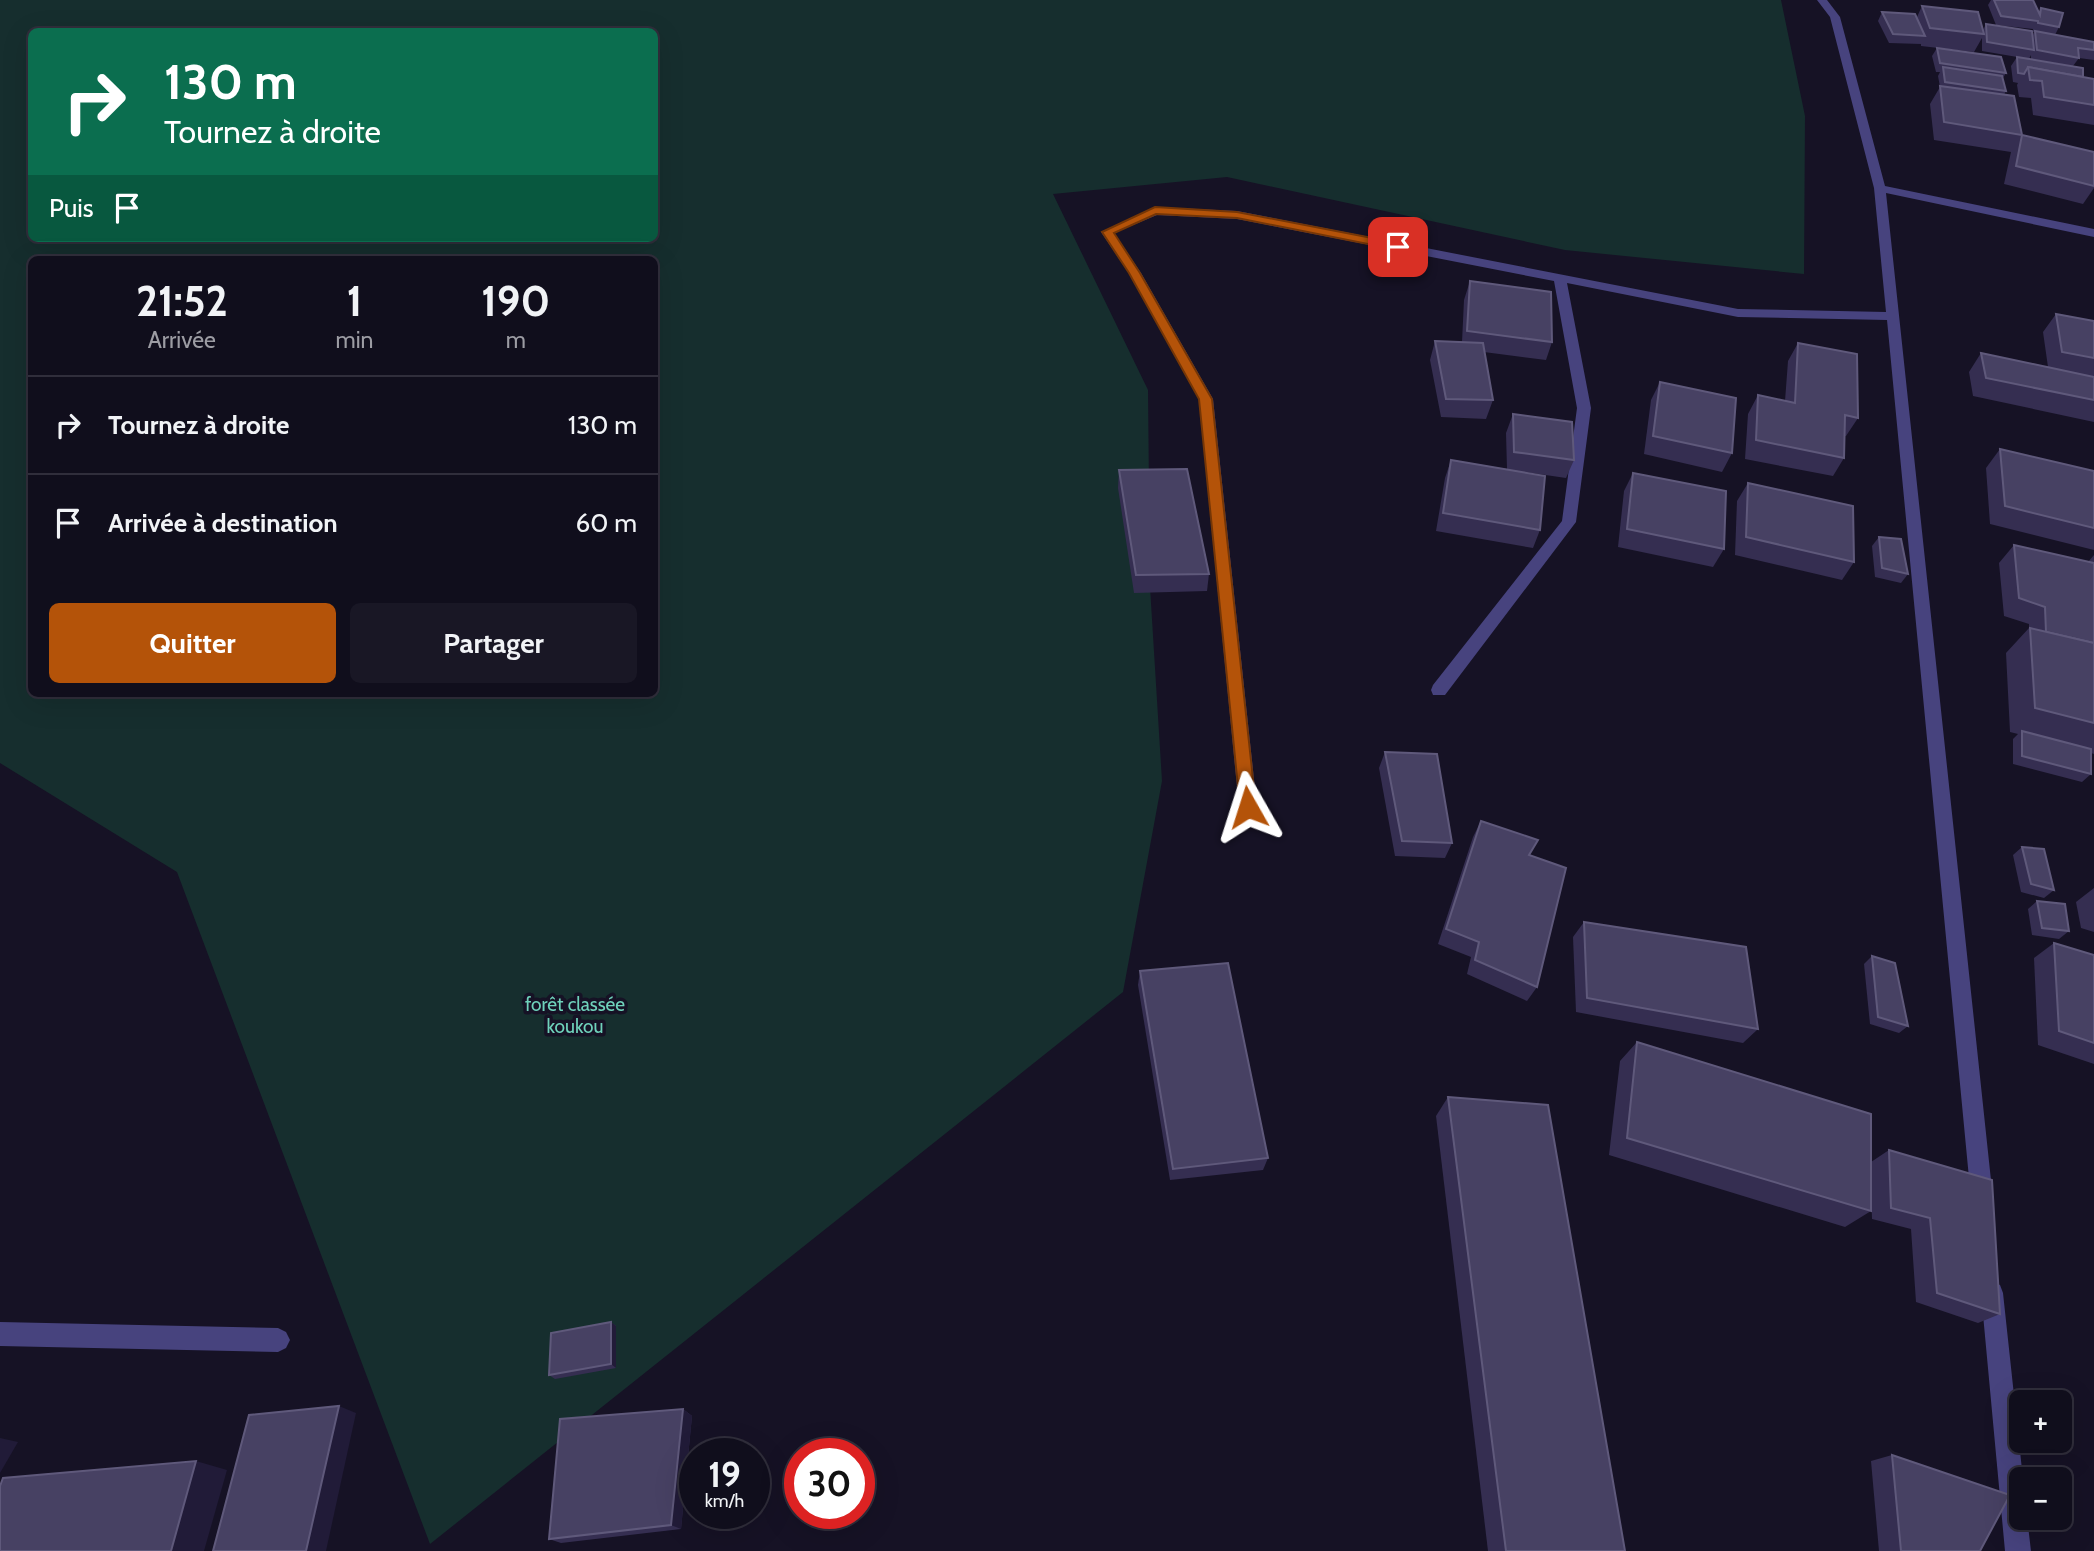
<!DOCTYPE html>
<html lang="fr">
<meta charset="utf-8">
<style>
:root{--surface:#100e1c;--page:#191725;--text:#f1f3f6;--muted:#9c9ca3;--line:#302e3b;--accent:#b45309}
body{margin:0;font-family:Cabin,sans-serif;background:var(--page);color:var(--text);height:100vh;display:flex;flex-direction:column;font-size:26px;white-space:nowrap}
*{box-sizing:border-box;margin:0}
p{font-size:23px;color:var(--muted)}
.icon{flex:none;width:38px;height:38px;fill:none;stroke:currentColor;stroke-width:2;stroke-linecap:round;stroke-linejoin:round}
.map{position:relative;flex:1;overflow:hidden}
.panel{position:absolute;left:28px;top:256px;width:630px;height:441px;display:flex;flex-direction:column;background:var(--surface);border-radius:10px;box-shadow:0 7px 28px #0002,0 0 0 2px var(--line)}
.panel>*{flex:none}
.banner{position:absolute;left:28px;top:28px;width:630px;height:214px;border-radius:10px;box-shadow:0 7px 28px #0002,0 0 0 2px var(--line);background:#0b6e4f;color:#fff;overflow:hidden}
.fabs{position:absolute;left:2009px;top:1390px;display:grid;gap:14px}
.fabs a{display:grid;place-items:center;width:63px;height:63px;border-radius:10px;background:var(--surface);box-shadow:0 7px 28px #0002,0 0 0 2px var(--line);font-size:35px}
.speed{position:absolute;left:679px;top:1438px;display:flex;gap:14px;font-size:35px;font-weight:700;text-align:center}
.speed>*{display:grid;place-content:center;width:91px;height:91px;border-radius:50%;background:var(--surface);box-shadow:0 7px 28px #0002,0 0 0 2px var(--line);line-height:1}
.speed small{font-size:18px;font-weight:400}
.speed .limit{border:10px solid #d22;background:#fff;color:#111}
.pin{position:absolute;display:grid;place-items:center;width:60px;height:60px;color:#fff;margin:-30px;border-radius:14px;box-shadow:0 4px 10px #0006}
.me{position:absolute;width:77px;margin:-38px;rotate:354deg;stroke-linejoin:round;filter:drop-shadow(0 0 5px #0008)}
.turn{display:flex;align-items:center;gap:24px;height:147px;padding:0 21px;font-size:32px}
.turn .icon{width:91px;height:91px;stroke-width:2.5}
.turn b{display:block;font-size:49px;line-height:60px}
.then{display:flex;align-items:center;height:66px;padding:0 21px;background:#0003;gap:14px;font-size:26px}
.eta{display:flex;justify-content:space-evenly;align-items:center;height:119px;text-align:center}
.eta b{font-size:42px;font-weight:700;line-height:49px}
.primary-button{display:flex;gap:14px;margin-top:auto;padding:14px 21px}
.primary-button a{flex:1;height:80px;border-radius:10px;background:var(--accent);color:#fff;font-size:28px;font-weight:700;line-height:80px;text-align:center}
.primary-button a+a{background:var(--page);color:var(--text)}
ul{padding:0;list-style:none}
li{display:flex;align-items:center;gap:21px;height:98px;padding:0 21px;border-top:2px solid var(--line)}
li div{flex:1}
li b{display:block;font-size:26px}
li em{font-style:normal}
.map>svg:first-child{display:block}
.green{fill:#162e2e;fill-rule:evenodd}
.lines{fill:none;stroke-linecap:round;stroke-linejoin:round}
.minor{fill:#47437e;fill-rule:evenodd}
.wall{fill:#352e51}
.shaded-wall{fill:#211b38}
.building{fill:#474163;stroke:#5f597b;stroke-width:2}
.route{fill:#b45309;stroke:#753606;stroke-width:2}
.labels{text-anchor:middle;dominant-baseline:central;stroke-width:7;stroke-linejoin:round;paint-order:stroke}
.park-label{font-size:19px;fill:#6fd2bb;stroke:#161225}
</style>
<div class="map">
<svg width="2094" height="1551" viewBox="0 0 2094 1551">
<rect width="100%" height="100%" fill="#161225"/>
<path class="green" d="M 0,0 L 1781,0 L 1805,116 L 1804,274 L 1565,250 L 1227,177 L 1053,194 L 1148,390 L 1150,587 L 1162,781 L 1123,992 L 430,1544 L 177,872 L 0,763 ZM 32,32 L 654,32 L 654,238 L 32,238 ZM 32,259 L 654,259 L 654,693 L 32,693 Z"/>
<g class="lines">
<g class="minor">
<polygon points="1817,0 1827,0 1840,17 1885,186 2094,229 2094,237 1886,193 1993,1199 1990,1207 1982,1210 1974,1207 1971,1199 1887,320 1738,317 1567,283 1591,408 1576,522 1445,695 1433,695 1431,690 1433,685 1562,521 1577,408 1554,281 1237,219 1157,215 1114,233 1141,273 1213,399 1257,807 1254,812 1248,814 1242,812 1239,807 1199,399 1129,273 1101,232 1155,207 1237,211 1738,309 1886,312 1874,188 1830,17"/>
<polygon points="1992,1282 2000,1285 2003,1293 2023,1479 2021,1517 2027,1517 2031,1551 2005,1551 1981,1293 1984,1285"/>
<polygon points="0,1322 278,1328 286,1332 290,1340 286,1348 278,1352 0,1346"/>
</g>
</g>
<g class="wall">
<polygon points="1991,0 2033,0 2038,13 2041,8 2059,27 2055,35 2094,42 2094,60 2079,58 2073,66 2031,59 2031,55 2029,59 1982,51 1982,38 1974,52 1921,46 1921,44 1889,43 1878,21 1882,12 1917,17 1922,6 1983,30 1986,24 2033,35 2034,32 2033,32 2033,29 1996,25 1988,5"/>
<polygon points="1937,48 2006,73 2003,78 2006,91 2004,95 2022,135 2094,152 2094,188 2083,204 2004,184 2011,152 1934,140 1930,104 1940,87 1938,76 1940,72 1936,72 1932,56"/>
<polygon points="2017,57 2083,77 2094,79 2094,125 2033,115 2031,98 2019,97 2017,85 2018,83 2013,82 2011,66"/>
<polygon points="1470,281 1552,342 1546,360 1484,352 1493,400 1486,419 1441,417 1430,360 1435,341 1462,342 1464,300"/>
<polygon points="2056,314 2094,321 2094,422 1973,396 1969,372 1981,353 2048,367 2043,332"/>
<polygon points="1798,343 1858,418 1846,436 1844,436 1844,458 1833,476 1745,459 1748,414 1758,395 1785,401 1788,361"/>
<polygon points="1660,382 1732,453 1722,472 1644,454 1651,400"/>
<polygon points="1513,414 1574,460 1566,478 1525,472 1540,530 1533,548 1436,531 1445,478 1451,460 1507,469 1506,433"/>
<polygon points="2000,449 2094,471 2094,550 1990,524 1986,468"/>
<polygon points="1119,470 1209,574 1207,591 1134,593 1118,488"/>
<polygon points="1633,473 1724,549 1713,567 1618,547 1624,491"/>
<polygon points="1748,483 1854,562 1842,580 1735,555 1737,501"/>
<polygon points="1879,537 1908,574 1901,583 1875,577 1872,546"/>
<polygon points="2014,545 2088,562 2094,555 2094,754 2091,753 2091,774 2082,782 2013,764 2013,739 2018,734 2010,732 2006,653 2029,628 2029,624 2004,616 1999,563"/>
<polygon points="1385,752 1452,843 1445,858 1395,856 1379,768"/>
<polygon points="1481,821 1529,855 1537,987 1527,1001 1467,974 1471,957 1438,944 1473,837"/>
<polygon points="2022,847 2054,890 2044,898 2021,892 2013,855"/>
<polygon points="2094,888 2094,932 2081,928 2076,902"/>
<polygon points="2037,901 2069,931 2059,939 2032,935 2028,909"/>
<polygon points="1584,922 1758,1029 1743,1043 1576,1012 1573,937"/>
<polygon points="2054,943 2094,955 2094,1064 2038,1045 2034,958"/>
<polygon points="1872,956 1908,1026 1899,1033 1870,1024 1864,964"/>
<polygon points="1140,971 1268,1158 1263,1170 1170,1180 1138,985"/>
<polygon points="1637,1042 1871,1162 1889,1150 2000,1314 1978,1323 1916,1302 1911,1229 1872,1219 1871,1186 1871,1211 1845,1227 1609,1155 1620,1061"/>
<polygon points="1448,1097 1625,1551 1488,1551 1436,1116"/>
<polygon points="611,1322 616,1326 616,1368 555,1379 549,1375"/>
<polygon points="683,1409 692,1416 681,1529 561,1543 549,1539"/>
<polygon points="1892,1455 1980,1551 1879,1551 1871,1461"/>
</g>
<g class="shaded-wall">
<polygon points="611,1322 616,1326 616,1368 611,1364"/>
<polygon points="339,1406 356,1413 326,1551 306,1551"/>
<polygon points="683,1409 692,1416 681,1529 671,1525"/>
<polygon points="0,1438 18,1442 0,1473"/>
<polygon points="196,1461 227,1470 204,1551 171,1551"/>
</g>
<g class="building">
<polygon points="1994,0 2033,0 2040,15 2041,8 2063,13 2059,27 2038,23 2038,21 2001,16"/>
<polygon points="1922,6 1978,12 1984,34 1930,28"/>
<polygon points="1882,12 1915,14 1925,36 1893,34"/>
<polygon points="1986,24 2032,31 2034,50 1987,42"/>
<polygon points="2035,31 2094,42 2094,50 2078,48 2079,58 2037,50"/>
<polygon points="1937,48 2001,57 2006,73 1940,63"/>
<polygon points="2017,57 2083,68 2083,77 2028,67 2024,74 2018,73"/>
<polygon points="1943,67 2002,76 2006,91 1945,82"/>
<polygon points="2028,67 2094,79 2094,105 2044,97 2042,81 2030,80"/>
<polygon points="1940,86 2014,96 2022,135 2094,152 2094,186 2016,166 2022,135 1944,122"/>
<polygon points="1470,281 1551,292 1552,342 1467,331"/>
<polygon points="2056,314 2094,321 2094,358 2062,352"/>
<polygon points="1435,341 1483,343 1493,400 1446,399"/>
<polygon points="1798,343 1857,354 1858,418 1845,415 1844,458 1756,440 1758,395 1795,403"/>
<polygon points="1981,353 2094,377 2094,400 1986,378"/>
<polygon points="1660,382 1736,398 1732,453 1653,436"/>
<polygon points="1513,414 1572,422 1574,460 1514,452"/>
<polygon points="2000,449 2094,471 2094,528 2005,506"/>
<polygon points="1451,460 1545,476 1540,530 1443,513"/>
<polygon points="1187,469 1209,574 1136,575 1119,470"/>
<polygon points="1633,473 1726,491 1724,549 1627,529"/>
<polygon points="1748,483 1853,506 1854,562 1746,537"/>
<polygon points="1879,537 1901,539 1908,574 1882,568"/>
<polygon points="2014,545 2094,563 2094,643 2046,632 2045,607 2019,598"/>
<polygon points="2030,628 2094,643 2094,723 2035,708"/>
<polygon points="2022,731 2091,749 2091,774 2022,756"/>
<polygon points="1385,752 1437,754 1452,843 1402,841"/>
<polygon points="1481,821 1538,840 1529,855 1566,868 1537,987 1475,960 1479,942 1446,929"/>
<polygon points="2022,847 2044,849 2054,890 2031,884"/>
<polygon points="2037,901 2065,904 2069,931 2042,928"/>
<polygon points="1584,922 1746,947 1758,1029 1587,998"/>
<polygon points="2054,943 2094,955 2094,1043 2059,1031"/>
<polygon points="1872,956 1895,963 1908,1026 1878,1017"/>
<polygon points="1228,963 1268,1158 1173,1169 1140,971"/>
<polygon points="1637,1042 1871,1114 1871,1211 1627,1138"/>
<polygon points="1448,1097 1548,1105 1625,1551 1506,1551"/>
<polygon points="1889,1150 1992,1180 2000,1314 1937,1293 1930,1218 1891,1208"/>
<polygon points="611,1322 611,1364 549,1375 551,1333"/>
<polygon points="339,1406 306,1551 213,1551 249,1415"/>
<polygon points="683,1409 671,1525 549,1539 560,1419"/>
<polygon points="1892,1455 2010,1495 1980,1551 1901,1551"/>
<polygon points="196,1461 171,1551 0,1551 0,1486 3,1478"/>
</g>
<polygon class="route" points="1155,207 1237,212 1398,243 1404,247 1398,250 1237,218 1156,214 1114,233 1140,273 1212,399 1256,807 1254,812 1242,812 1240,807 1199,399 1129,273 1102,232"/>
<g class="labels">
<g class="park-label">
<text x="575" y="1004">forêt classée<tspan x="575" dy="22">koukou</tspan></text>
</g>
</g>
</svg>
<div class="fabs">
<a>+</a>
<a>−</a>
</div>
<div class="speed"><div>19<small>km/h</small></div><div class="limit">30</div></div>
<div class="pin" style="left:1398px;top:247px;background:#d93025"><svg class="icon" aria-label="arrive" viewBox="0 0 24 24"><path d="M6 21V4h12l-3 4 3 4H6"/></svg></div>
<svg class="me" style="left:1248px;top:807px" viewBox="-20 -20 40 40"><path d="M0-17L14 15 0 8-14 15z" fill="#b45309" stroke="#fff" stroke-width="4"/></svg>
<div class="banner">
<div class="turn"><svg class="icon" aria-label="right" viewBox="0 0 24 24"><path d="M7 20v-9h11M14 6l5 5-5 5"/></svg><div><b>130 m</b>Tournez à droite</div></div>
<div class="then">Puis<svg class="icon" aria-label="arrive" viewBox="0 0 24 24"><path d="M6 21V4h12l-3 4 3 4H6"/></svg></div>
</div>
<section class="panel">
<div class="eta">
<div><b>21:52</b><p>Arrivée</p></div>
<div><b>1</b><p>min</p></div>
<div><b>190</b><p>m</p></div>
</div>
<ul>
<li><svg class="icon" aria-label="right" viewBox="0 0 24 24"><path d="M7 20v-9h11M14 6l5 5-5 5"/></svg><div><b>Tournez à droite</b></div><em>130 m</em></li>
<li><svg class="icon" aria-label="arrive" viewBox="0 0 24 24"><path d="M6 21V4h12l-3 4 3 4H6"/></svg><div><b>Arrivée à destination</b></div><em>60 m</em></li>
</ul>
<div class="primary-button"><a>Quitter</a><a>Partager</a></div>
</section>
</div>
